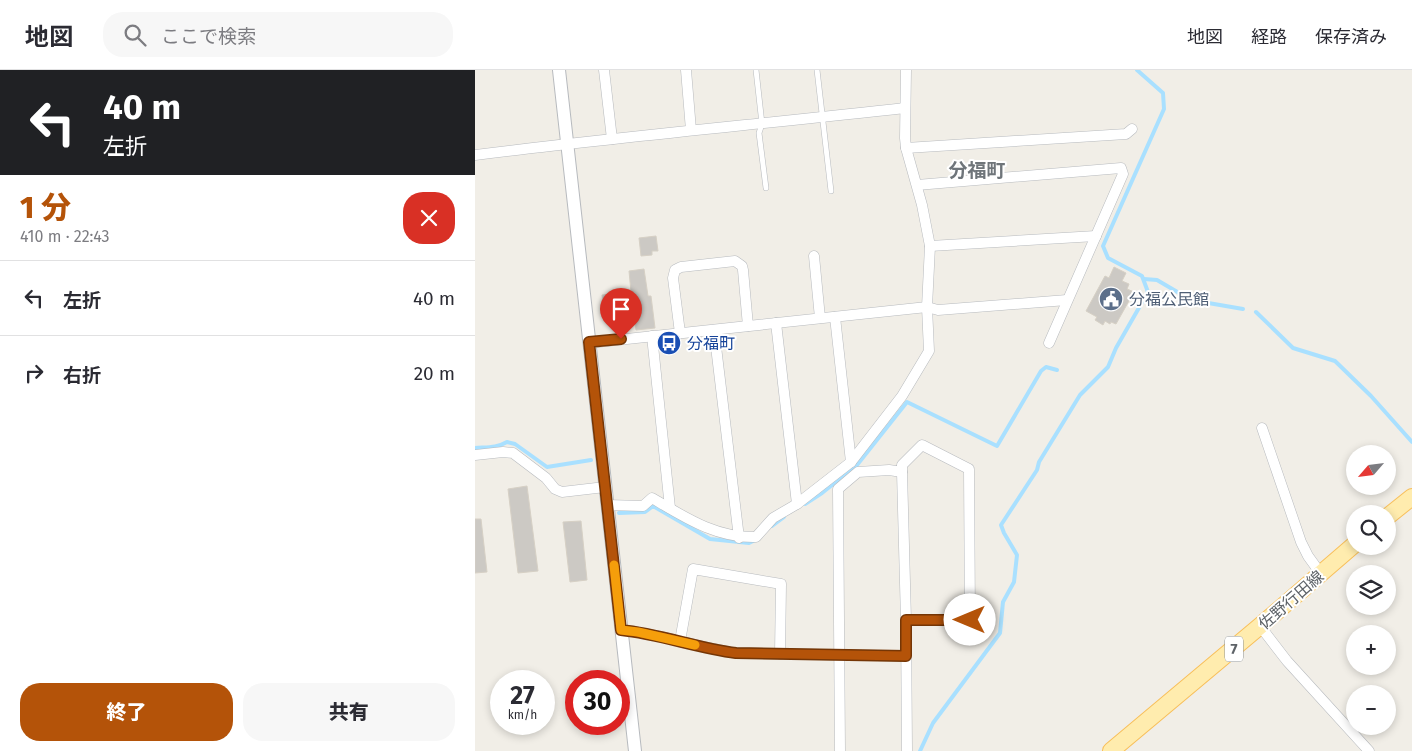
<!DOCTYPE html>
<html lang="ja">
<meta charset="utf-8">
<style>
:root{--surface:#fff;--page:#f7f7f7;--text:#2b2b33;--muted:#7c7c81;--line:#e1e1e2;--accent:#b45309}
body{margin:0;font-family:"Fira Sans","Noto Sans JP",sans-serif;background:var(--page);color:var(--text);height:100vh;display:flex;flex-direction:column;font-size:19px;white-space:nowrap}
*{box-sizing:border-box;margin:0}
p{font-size:16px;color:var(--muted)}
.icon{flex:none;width:28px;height:28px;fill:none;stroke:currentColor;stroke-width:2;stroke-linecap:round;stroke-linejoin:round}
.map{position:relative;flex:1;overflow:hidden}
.side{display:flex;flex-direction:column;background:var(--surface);width:475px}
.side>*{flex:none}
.top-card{background:#202124;color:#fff;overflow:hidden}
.needle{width:32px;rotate:242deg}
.buttons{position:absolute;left:871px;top:375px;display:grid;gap:10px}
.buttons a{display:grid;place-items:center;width:50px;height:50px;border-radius:50%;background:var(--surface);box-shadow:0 2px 8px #0003;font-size:25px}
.speed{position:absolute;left:15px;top:600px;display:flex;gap:10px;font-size:25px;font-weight:700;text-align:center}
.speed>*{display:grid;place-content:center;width:65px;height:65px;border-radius:50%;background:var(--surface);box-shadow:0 2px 8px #0003;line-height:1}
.speed small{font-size:12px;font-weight:400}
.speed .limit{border:8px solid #d22;background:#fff;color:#111}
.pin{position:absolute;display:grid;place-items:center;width:42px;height:42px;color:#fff;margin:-51px -21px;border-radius:50% 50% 50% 0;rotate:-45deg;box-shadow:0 0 5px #0007}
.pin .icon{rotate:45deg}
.me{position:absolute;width:55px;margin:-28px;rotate:270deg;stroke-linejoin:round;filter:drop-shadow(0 0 4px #0008)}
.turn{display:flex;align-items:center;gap:18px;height:105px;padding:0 20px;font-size:22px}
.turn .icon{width:65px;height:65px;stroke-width:2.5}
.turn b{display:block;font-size:35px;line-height:42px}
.round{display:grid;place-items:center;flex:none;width:52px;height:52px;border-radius:20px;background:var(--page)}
.overview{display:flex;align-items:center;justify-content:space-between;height:85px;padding:0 20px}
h1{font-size:30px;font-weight:800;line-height:38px;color:var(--accent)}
.cta{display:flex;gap:10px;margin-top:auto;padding:10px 20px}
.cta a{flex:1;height:58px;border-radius:20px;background:var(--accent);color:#fff;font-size:20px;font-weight:800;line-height:58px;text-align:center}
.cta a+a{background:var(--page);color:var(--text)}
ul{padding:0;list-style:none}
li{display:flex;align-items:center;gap:15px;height:75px;padding:0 20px;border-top:1px solid var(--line)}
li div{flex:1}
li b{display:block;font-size:19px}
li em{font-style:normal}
header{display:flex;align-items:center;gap:30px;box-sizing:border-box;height:70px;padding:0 25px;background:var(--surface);border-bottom:1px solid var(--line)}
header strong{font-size:24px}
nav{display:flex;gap:28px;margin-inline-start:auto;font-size:18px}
.search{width:350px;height:45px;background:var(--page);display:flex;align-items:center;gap:12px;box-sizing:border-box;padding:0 18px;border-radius:20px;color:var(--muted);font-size:19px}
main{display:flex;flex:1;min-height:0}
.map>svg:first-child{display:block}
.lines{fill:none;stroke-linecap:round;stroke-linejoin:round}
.stream{stroke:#a9e0ff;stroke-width:4}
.building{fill:#ccc9c4;stroke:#d6d0c5}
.service-casing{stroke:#b7babe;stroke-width:6}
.minor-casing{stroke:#b7babe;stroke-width:11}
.tertiary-casing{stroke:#b7babe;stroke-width:14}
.primary-casing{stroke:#f8bf5a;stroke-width:18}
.service{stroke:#fff;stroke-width:5}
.minor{stroke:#fff;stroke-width:10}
.tertiary{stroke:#fff;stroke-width:12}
.primary{stroke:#ffecae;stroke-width:16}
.route-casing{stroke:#753606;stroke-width:12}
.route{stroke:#b45309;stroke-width:9}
.slow{stroke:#f59e0b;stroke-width:9}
.labels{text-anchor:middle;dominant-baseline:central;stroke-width:4;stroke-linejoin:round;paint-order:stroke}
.shield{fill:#fff;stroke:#8e9295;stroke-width:1}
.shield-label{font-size:15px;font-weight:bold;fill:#5e6368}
.service-label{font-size:16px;fill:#4e5e75;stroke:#fff;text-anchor:start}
.transit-label{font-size:16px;fill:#164399;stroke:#fff;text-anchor:start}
.street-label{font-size:16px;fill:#5e6368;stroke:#fff}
.quarter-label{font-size:19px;font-weight:bold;fill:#6f757a;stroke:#fff}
</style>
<header>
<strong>地図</strong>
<div class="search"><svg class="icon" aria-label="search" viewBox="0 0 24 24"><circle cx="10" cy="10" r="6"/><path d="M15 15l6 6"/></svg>ここで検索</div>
<nav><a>地図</a><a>経路</a><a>保存済み</a></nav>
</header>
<main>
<section class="side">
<div class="top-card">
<div class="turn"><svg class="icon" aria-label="left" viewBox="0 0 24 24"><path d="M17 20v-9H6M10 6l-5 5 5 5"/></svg><div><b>40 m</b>左折</div></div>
</div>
<div class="overview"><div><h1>1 分</h1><p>410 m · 22:43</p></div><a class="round" style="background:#d93025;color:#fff"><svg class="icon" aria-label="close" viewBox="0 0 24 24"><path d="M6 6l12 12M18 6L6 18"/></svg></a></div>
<ul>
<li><svg class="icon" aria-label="left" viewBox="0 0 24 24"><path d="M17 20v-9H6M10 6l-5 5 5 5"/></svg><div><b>左折</b></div><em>40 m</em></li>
<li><svg class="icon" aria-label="right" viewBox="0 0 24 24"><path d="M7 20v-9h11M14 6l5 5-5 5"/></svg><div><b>右折</b></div><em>20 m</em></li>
</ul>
<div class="cta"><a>終了</a><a>共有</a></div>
</section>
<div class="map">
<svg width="937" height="681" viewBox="0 0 937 681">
<rect width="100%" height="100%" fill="#f1eee7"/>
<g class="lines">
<g class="stream">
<polyline points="669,209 682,210 716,230 768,239"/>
<polyline points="781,242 818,278 860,291 896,326 937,372"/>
<path d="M 0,378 C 11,377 22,378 32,372 L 40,374 L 72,397 L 116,390"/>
<polyline points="330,434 347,423 382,395 432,332 522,376 566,301 571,297 582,300"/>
<polyline points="144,443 170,442 178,436 235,469 274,473 280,470"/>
<polyline points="297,456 309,447"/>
<polyline points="445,681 458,653 525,563 528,532 539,512 542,485 529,463 526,455 562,400 564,392 605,325 633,297 641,278 673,222 667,206 633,188 628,176 689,39 688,23 662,0"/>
</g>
</g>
<g class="building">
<polygon points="181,166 183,181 177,181 177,185 166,186 164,168"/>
<polygon points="639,197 651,203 647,211 654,214 652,219 659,222 641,254 636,252 635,254 630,251 628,255 620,250 622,247 611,241 630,206 634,208"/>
<polygon points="169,199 173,226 176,226 180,258 161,260 159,247 131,251 127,225 156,222 154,201"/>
<polygon points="52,416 63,501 43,503 33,419"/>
<polygon points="0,449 6,449 12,502 0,503"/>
<polygon points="106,451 112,510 95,512 88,452"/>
</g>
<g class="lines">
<g class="service-casing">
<g id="service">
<polyline points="281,0 287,54 284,63 291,118"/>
<polyline points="342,0 356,121"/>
</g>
</g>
<g class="minor-casing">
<g id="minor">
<polyline points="129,0 137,69"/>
<polyline points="211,0 216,60"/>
<polyline points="431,78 651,64 657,59"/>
<path d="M 0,85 C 143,67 287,54 430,38"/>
<polyline points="442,115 646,98 648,104 574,273"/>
<polyline points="455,176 621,166"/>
<polyline points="339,186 345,248"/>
<polyline points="360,247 376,392"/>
<polyline points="301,253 322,434"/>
<polyline points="239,260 264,468"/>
<polyline points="205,263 198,208 200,200 206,197 260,191 267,196 268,200 273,256"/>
<polyline points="177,266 195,438"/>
<polyline points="114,273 452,237 463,240 592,230"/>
<polyline points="787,358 826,472 833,486 846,504"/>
<polyline points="0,385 28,382 38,383 71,408 80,419 87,422 130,417"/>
<polyline points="427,402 431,550"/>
<path d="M 132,435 L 168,436 L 177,428 C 211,448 241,468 281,467 L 298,448 L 322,434 L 376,392 L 427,326 L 454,281 L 452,237 L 455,176 L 447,135 L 431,78 L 430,68 L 431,0"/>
<polyline points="785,556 812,591 894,681"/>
<path d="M 146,560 C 185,564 222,577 261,583 L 431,586"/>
<polyline points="205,571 218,499 306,514 305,584"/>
<polyline points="365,681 363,419 383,402 414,400 427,402 427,395 447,375 494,399 495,550 431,550 432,681"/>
</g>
</g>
<g class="tertiary-casing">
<polyline id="tertiary" points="84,0 160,681"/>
</g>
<g class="primary-casing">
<g id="primary">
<polyline points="912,447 937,427"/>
<polyline points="636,681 785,556 880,474"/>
</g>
</g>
<use href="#service" class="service"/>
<use href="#minor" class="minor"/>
<use href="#tertiary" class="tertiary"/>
<use href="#primary" class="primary"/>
</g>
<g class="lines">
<g class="route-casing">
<path id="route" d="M 146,269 L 114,272 L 146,560 C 185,564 222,578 261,583 L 431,586 L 431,550 L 495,550"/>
</g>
<use href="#route" class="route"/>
<polyline class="slow" points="139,495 146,560 163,562 220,575"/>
</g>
<defs>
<g id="civic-disc" transform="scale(1.25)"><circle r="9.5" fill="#5c6f8a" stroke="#fff"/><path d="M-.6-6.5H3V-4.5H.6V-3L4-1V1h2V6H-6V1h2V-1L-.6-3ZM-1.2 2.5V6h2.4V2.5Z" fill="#fff"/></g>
<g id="bus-disc" transform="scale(1.25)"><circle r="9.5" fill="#1a4fb4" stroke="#fff"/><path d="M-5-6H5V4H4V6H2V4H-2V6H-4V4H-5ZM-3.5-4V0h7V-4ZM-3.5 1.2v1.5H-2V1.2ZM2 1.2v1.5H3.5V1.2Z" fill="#fff"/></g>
</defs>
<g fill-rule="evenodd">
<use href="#civic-disc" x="636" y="229"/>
<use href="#bus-disc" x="194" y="273"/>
</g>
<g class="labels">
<rect class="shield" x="750" y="566.5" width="18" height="25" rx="4"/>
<g class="shield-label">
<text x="759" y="579">7</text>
</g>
<g class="service-label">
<text x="654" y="229">分福公民館</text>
</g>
<g class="transit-label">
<text x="212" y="273">分福町</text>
</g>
<g class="street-label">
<text transform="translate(816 530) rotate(-41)">佐野行田線</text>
</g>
<g class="quarter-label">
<text x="502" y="100">分福町</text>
</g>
</g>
</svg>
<div class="buttons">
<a><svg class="needle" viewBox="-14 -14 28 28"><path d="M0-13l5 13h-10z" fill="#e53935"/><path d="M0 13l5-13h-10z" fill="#7c7c81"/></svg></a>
<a><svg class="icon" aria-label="search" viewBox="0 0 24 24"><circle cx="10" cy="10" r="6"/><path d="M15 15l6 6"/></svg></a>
<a><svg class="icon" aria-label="layers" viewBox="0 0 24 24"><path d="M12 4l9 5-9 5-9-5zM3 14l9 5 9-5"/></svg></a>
<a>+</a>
<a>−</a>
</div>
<div class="speed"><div>27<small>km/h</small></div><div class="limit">30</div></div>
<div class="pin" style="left:146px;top:269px;background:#d93025"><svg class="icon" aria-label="arrive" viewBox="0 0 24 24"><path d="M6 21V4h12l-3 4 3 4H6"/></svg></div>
<svg class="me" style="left:495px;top:550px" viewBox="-20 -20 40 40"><circle r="19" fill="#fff"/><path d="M0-13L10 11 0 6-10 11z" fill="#b45309"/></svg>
</div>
</main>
